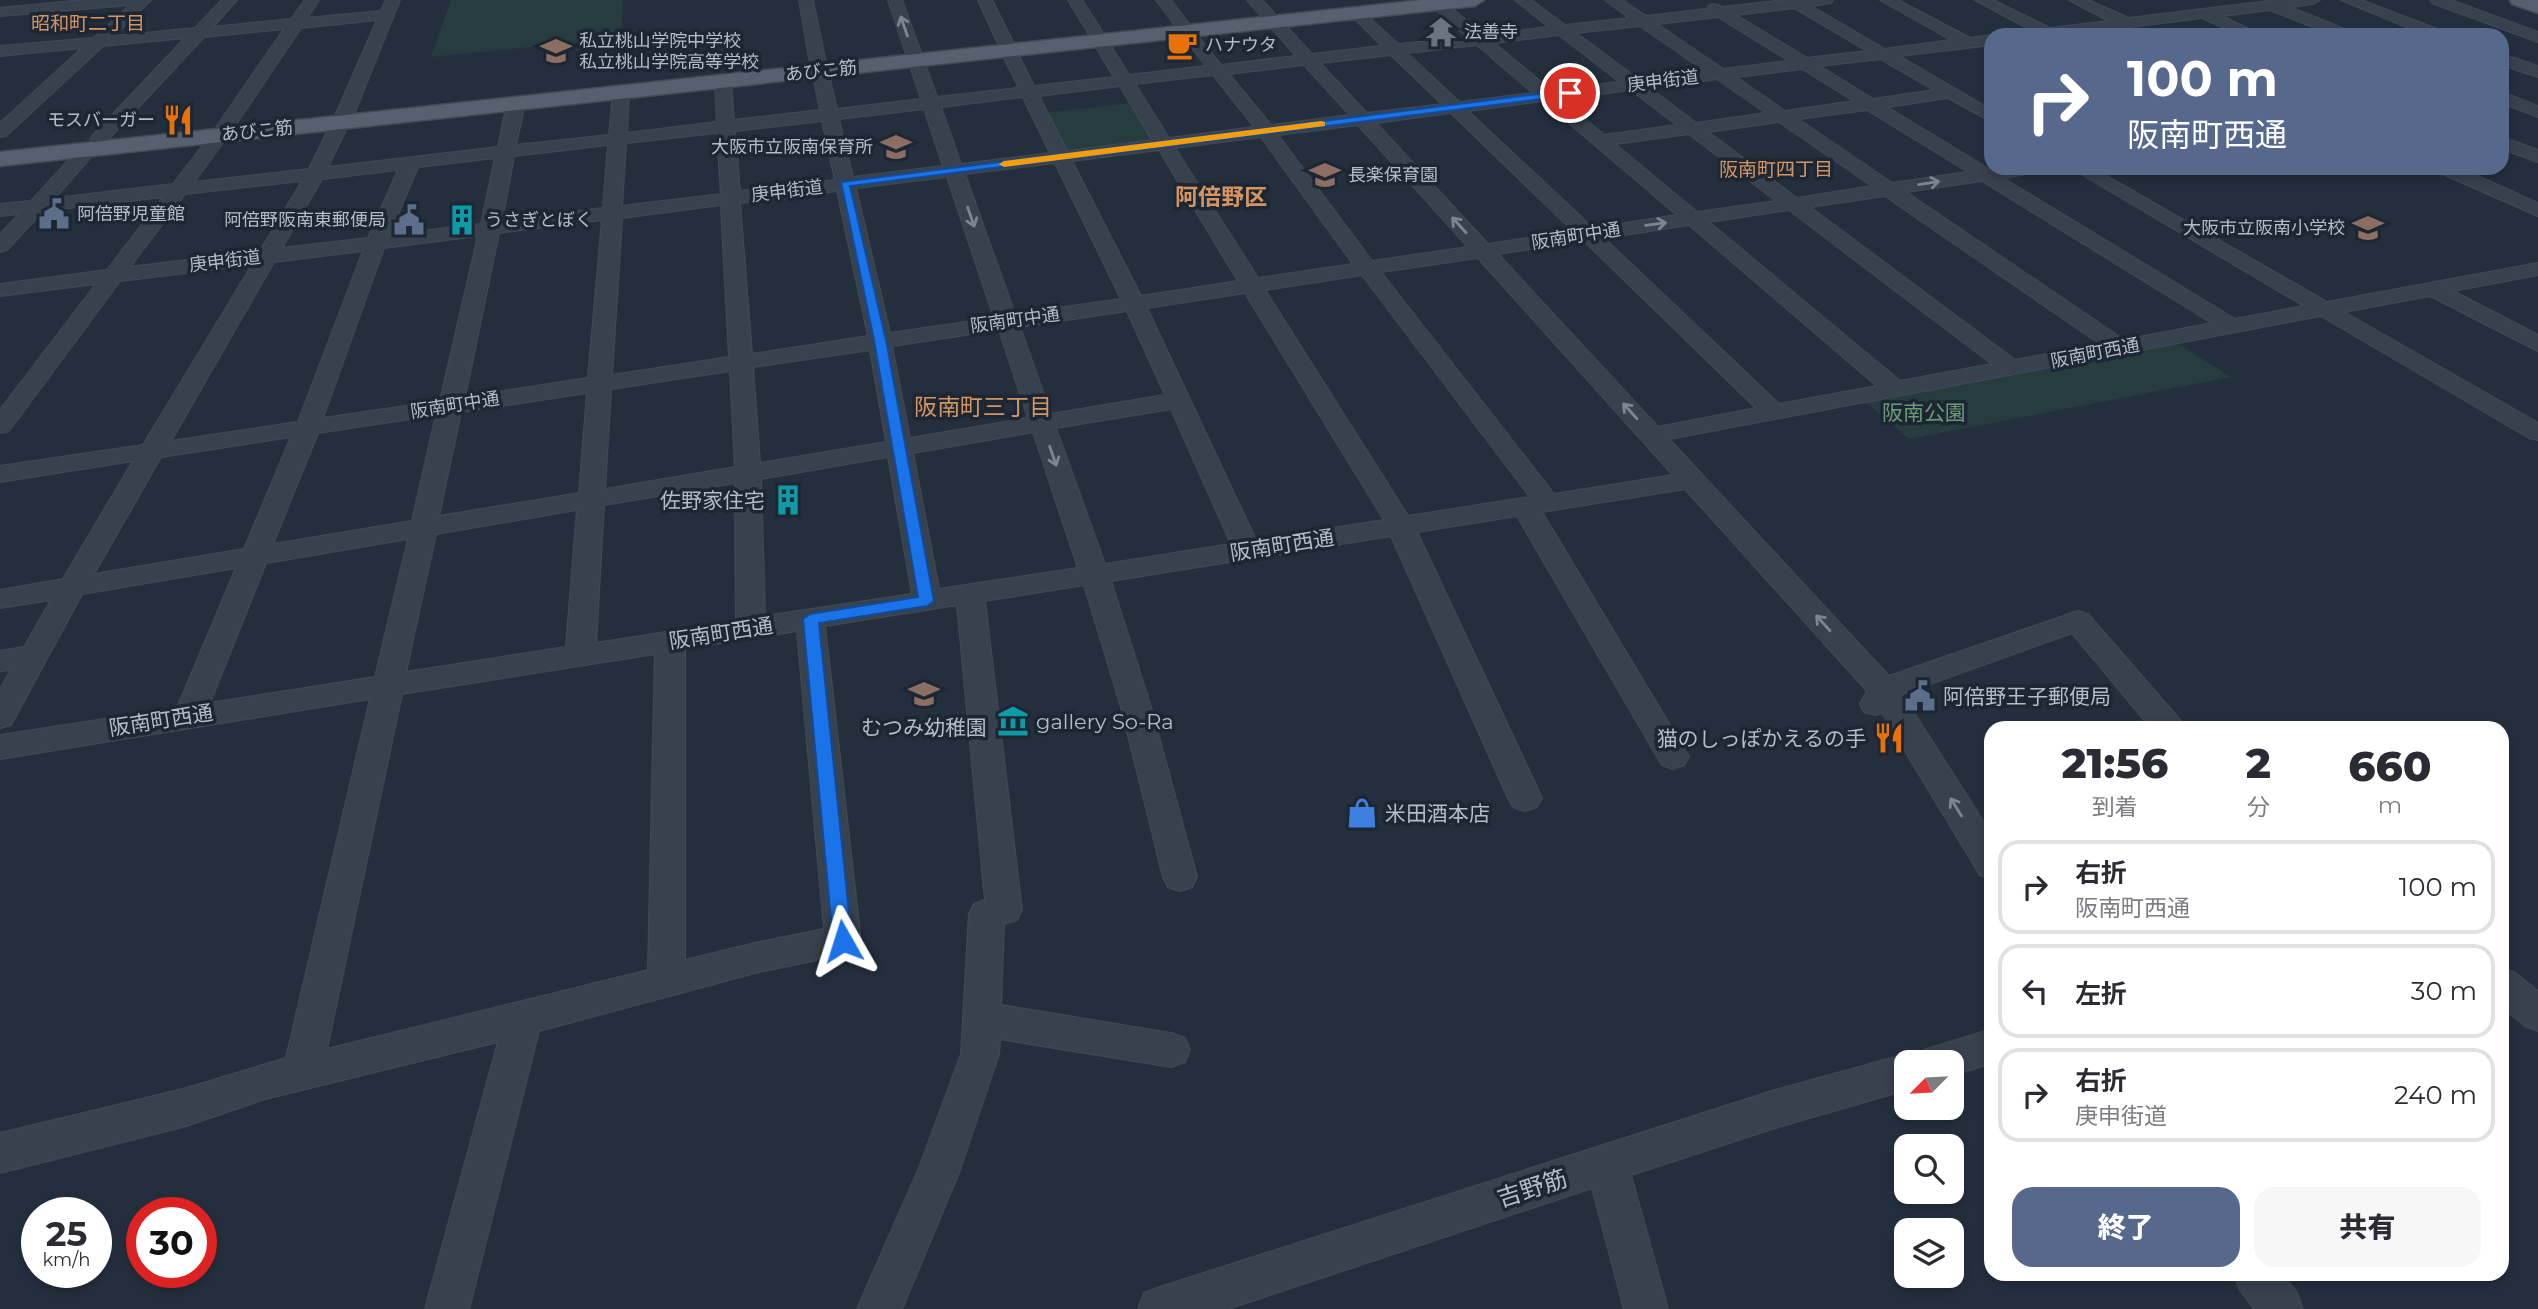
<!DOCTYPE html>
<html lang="ja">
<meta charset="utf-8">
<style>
:root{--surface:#fff;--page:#f7f7f7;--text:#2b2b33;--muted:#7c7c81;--line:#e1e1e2;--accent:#56698c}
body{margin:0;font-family:Montserrat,"Noto Sans JP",sans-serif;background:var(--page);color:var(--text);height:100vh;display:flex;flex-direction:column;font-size:26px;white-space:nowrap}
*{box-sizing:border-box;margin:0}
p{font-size:23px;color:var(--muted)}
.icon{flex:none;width:38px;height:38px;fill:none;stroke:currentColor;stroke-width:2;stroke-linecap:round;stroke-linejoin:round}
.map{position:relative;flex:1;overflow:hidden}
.side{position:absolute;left:1984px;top:721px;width:525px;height:560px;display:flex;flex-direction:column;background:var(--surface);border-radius:21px;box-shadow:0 4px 10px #0003}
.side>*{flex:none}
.top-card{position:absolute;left:1984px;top:28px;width:525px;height:147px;border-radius:21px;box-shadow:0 4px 10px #0003;background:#56698c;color:#fff;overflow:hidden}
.needle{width:46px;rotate:246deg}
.tools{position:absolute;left:1894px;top:1050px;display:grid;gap:14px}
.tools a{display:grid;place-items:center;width:70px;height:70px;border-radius:14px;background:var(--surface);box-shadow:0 4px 10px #0003;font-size:35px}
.speed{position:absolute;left:21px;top:1197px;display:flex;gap:14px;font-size:35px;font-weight:700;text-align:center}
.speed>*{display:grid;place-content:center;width:91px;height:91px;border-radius:50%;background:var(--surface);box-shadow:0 4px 10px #0003;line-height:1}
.speed small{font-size:18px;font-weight:400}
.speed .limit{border:10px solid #d22;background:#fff;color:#111}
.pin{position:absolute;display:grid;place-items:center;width:60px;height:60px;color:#fff;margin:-30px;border:4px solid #fff;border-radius:50%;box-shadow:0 2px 7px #0007}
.me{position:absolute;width:77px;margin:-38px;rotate:354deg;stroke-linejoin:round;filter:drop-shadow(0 0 5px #0008)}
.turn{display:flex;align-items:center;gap:24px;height:147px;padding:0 28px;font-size:32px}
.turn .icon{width:91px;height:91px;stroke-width:2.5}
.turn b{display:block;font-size:49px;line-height:60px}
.eta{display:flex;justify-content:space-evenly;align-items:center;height:119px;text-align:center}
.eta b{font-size:42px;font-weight:800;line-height:49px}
.primary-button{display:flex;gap:14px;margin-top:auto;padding:14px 28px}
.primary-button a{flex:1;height:80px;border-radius:21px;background:var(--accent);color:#fff;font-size:28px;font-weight:800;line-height:80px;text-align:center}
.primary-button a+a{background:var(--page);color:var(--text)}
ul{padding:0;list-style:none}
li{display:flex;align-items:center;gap:21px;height:94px;margin:0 14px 10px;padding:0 14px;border:4px solid var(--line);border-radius:21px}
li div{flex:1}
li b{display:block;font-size:26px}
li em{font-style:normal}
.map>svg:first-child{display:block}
.green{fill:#263c3f}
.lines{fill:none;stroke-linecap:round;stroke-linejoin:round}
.minor-casing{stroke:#414a57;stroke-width:2}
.major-casing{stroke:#414a57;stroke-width:3}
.minor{fill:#38414e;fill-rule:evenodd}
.major{fill:#56606e;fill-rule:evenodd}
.oneway{stroke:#7c8592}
.route{fill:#1a73e8;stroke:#114b97;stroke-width:2}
.slow{fill:#f59e0b}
.labels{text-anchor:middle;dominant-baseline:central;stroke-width:7;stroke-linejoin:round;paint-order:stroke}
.far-poi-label{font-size:18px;fill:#b4bcc9;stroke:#1d2633;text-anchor:start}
.far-street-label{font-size:18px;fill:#b4bcc9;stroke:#1d2633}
.far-neighbourhood-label{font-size:19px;fill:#d59563;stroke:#1d2633}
.park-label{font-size:21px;fill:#6b9a76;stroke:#1d2633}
.poi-label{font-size:21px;fill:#b4bcc9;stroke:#1d2633;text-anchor:start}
.street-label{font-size:21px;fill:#b4bcc9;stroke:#1d2633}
.far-district-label{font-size:23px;font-weight:bold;fill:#d59563;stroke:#1d2633}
.neighbourhood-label{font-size:23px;fill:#d59563;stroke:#1d2633}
.near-street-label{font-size:24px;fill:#b4bcc9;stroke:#1d2633}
</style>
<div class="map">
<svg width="2538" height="1309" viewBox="0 0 2538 1309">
<rect width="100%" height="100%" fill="#242f3e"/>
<g class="green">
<polygon points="451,0 623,0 621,38 431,57"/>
<polygon points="1131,103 1152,137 1148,140 1066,150 1045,113"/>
<polygon points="2175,342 2231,377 1909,439 1863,400"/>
</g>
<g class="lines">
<g class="minor-casing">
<g id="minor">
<path d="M 83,0 L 151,0 L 114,36 L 195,28 L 222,0 L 237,0 L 213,27 L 291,19 L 305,0 L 319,0 L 307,18 L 381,11 L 386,0 L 400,0 L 357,107 L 328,167 L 498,147 L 507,103 L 516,98 L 525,103 L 516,145 L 609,135 L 613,92 L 621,87 L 629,92 L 627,133 L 717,122 L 715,81 L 723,76 L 731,81 L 734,120 L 820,110 L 812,71 L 816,67 L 810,63 L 799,0 L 813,0 L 826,63 L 822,67 L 828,71 L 837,109 L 921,99 L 888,0 L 902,0 L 937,97 L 1019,88 L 1000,50 L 1004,46 L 997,42 L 978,0 L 992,0 L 1013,42 L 1009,46 L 1016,50 L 1034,86 L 1114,77 L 1092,41 L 1095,38 L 1090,36 L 1068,0 L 1082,0 L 1103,33 L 1100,36 L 1106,38 L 1129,75 L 1206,66 L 1178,31 L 1180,28 L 1176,27 L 1156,0 L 1171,0 L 1189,24 L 1187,27 L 1191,28 L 1221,65 L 1296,56 L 1247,0 L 1262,0 L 1312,54 L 1382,46 L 1349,13 L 1356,9 L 1361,10 L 1398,44 L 1467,37 L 1433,7 L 1431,4 L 1436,0 L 1443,1 L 1484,35 L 1549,27 L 1515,0 L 1531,0 L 1565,25 L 1629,18 L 1605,0 L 1622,0 L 1646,16 L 1707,9 L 1709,5 L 1714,4 L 1723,7 L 1785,0 L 1833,0 L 1831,3 L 1811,6 L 1885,49 L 1951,40 L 1880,0 L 1898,0 L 1970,38 L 1992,35 L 1992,45 L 1899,56 L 1992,110 L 1992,122 L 1948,98 L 1887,107 L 1989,169 L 2040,168 L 2038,172 L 2003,178 L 2235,319 L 2304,306 L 2071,168 L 2093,168 L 2327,302 L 2538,263 L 2538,275 L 2453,291 L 2538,335 L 2538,351 L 2430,296 L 2344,312 L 2538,423 L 2538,440 L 2529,438 L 2321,316 L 1669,439 L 1889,676 L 2078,611 L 2088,614 L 2180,720 L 2185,728 L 2151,728 L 2072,633 L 1902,694 L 1992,835 L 1992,879 L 1980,875 L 1882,713 L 1875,715 L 1864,712 L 1860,704 L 1867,691 L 1685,489 L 1542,512 L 1689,757 L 1684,765 L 1673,769 L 1662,765 L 1517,516 L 1417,532 L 1542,798 L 1537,807 L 1525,811 L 1513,807 L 1508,798 L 1391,536 L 1111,581 L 1151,707 L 1197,877 L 1192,887 L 1180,891 L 1168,887 L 1163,877 L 1121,707 L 1084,585 L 985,601 L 1022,910 L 1017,920 L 1004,924 L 1001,1005 L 1171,1033 L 1185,1038 L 1190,1050 L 1185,1062 L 1171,1067 L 1000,1039 L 999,1054 L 960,1170 L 902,1309 L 857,1309 L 919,1168 L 961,1054 L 969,914 L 974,904 L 985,900 L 957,605 L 825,626 L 861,941 L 856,952 L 759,972 L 539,1031 L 469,1309 L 425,1309 L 498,1042 L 265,1099 L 183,1127 L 0,1173 L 0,1133 L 183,1089 L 286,1058 L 370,699 L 0,759 L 0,735 L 177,708 L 236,568 L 82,594 L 11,725 L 0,728 L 0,689 L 11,670 L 0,671 L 0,651 L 24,647 L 51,600 L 0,608 L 0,590 L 63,579 L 133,461 L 0,482 L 0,466 L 143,445 L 252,265 L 120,281 L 9,431 L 0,433 L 0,410 L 96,284 L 0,296 L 0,284 L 107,270 L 163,197 L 43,211 L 7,250 L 0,252 L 0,234 L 19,214 L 0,216 L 0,204 L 31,201 L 82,146 L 88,145 L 97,150 L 55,198 L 173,184 L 213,132 L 219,131 L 228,136 L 194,182 L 309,169 L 339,107 L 377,20 L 301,28 L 232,130 L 220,130 L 217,126 L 284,29 L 204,37 L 105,143 L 93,143 L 90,139 L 93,135 L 185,38 L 103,46 L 6,136 L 0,137 L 0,123 L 82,48 L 0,56 L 0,46 L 94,38 L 130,5 L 0,16 L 0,8 ZM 1794,8 L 1867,51 L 1807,58 L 1736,15 ZM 1718,17 L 1789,61 L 1723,69 L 1657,24 ZM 1640,26 L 1705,71 L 1638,79 L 1576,33 ZM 1559,35 L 1620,82 L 1551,90 L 1494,43 ZM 1477,45 L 1533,93 L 1459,102 L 1407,53 ZM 1391,55 L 1442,104 L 1367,113 L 1320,63 ZM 1880,59 L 1934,90 L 1873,99 L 1820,66 ZM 1304,65 L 1350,115 L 1271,125 L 1229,74 ZM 1802,69 L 1854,101 L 1785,111 L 1736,77 ZM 1213,75 L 1254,127 L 1169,138 L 1135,84 ZM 1717,79 L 1766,113 L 1696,123 L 1650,88 ZM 1120,86 L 1152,140 L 1067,151 L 1039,96 ZM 1631,90 L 1677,125 L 1604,135 L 1561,99 ZM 1023,97 L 1050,153 L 961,164 L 941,107 ZM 1543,101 L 1677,215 L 1593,228 L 1468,111 ZM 924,109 L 943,166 L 853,177 L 839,119 ZM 1867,110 L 1968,172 L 1892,183 L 1798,119 ZM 1451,113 L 1573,231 L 1488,244 L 1376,123 ZM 822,121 L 835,180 L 740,191 L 735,131 ZM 1779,122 L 1872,186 L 1797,198 L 1708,132 ZM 1358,125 L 1468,247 L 1372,261 L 1278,135 ZM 717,133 L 721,194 L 622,206 L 626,143 ZM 1689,134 L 1776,201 L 1697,212 L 1615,144 ZM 1261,137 L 1353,264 L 1258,278 L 1175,148 ZM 608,145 L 603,208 L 502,221 L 514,156 ZM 1159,150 L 1238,281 L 1141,296 L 1072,161 ZM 495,158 L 481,224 L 389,235 L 418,167 ZM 1055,163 L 1121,299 L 1015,314 L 965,174 ZM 398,170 L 368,238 L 282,248 L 322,179 ZM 947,177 L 994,318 L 890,333 L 856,188 ZM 302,181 L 260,251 L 130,267 L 185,194 ZM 1982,181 L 2212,323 L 2124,340 L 1906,192 ZM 837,191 L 868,336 L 752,354 L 740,203 ZM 1885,196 L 2100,344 L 2015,360 L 1810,207 ZM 721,205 L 729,357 L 612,375 L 622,218 ZM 1789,210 L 1992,364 L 1900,381 L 1709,222 ZM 602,220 L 588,378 L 465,397 L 499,233 ZM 1689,225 L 1877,386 L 1779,404 L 1604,238 ZM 478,236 L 440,401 L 323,418 L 384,248 ZM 1584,241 L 1756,408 L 1658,427 L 1498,254 ZM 363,251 L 298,422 L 171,441 L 274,262 ZM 1478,258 L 1673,475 L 1554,494 L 1381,272 ZM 1362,275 L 1530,497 L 1408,516 L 1265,290 ZM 1245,293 L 1384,520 L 1256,540 L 1147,308 ZM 1127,311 L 1165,395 L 1051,414 L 1020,327 ZM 999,330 L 1028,418 L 910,438 L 892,346 ZM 870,350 L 886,442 L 760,463 L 753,367 ZM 730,371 L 735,467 L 605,489 L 611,389 ZM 587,393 L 579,493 L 439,516 L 461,412 ZM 1171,409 L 1231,544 L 1105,564 L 1056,428 ZM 436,415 L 412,521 L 273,544 L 318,433 ZM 1033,432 L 1078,568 L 939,589 L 913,453 ZM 291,437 L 244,549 L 94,574 L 161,457 ZM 888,457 L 912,594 L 765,616 L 761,479 ZM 735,483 L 736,621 L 596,643 L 604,505 ZM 577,510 L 566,647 L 406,672 L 436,534 ZM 408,539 L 375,677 L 210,703 L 266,563 ZM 797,631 L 824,929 L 759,942 L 685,960 L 685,649 ZM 655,654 L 648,970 L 327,1049 L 402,694 Z"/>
<polygon points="1975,0 1993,0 2050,28 2109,21 2069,0 2088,0 2129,18 2277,0 2320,0 2313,4 2290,7 2352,32 2355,35 2333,35 2270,10 2222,16 2261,35 2240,35 2202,18 2067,35 2022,35 2031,30"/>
<polygon points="2341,0 2361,0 2445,32 2448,35 2426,35"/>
<polygon points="2430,0 2451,0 2538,32 2538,42 2432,3"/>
<polygon points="2502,54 2538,66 2538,77 2502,65"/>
<polygon points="2502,92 2538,106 2538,117 2502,103"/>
<polygon points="2502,137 2538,150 2538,162 2502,149"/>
<polygon points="2436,168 2460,168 2538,203 2538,216 2438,172"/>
<polygon points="2502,968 2515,973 2538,991 2538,1031 2525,1026 2502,1007"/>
<polygon points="1992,1029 1992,1063 1951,1076 1951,1062 1906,1062 1906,1090 1772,1129 1631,1175 1668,1309 1624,1309 1592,1188 1228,1309 1138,1309 1144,1293 1160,1287 1772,1091 1906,1054 1920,1059 1924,1050"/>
<polygon points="2234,1274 2283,1274 2297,1293 2303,1309 2254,1309 2240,1290"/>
</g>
</g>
<g class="major-casing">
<g id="major">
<polygon points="1422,0 1484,0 1475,6 0,166 0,152"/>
<polygon points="2510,0 2538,0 2538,13 2512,4"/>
</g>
</g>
<use href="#minor" class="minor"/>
<use href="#major" class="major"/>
</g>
<defs><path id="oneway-shaft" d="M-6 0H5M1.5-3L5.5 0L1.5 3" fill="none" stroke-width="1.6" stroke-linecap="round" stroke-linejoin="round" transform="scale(1.75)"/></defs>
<g class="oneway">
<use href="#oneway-shaft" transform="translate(904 26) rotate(-109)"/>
<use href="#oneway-shaft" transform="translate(1929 183) rotate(-9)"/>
<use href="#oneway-shaft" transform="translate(971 217) rotate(71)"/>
<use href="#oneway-shaft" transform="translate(1656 224) rotate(-8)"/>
<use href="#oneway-shaft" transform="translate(1459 225) rotate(-132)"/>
<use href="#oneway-shaft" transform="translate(1630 411) rotate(-132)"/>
<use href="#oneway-shaft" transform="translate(1053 456) rotate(71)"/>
<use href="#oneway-shaft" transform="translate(1823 623) rotate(-132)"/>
<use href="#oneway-shaft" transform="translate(1956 807) rotate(-122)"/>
</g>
<polygon class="route" points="1570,90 1574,93 1573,95 850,186 886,340 934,601 927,606 819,623 852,941 850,947 843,949 836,947 833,941 803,619 810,614 918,597 874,340 841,182"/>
<polygon class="slow" points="1321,121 1325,122 1325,126 1004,167 999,164 1004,161"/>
<defs>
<g id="temple-bare" transform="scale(2.415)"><path d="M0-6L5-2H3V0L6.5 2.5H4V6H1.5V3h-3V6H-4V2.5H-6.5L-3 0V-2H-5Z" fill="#6b7280" stroke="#1d2633" stroke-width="2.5" paint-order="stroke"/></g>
<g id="cafe-bare" transform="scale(2.415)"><path d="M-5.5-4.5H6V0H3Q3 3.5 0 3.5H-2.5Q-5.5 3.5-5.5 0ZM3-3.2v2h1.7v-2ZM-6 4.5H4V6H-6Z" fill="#e8710a" stroke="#1d2633" stroke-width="2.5" paint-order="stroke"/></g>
<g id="school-bare" transform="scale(2.415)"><path d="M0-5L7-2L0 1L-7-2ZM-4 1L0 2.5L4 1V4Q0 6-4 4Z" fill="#8d6e63" stroke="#1d2633" stroke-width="2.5" paint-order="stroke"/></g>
<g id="restaurant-bare" transform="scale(2.415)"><path d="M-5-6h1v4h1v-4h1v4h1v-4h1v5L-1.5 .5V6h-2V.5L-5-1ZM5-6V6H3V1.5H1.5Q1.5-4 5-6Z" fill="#e8710a" stroke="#1d2633" stroke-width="2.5" paint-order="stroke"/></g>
<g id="civic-bare" transform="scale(2.415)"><path d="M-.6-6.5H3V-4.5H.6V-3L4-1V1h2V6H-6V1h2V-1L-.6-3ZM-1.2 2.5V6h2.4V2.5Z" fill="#5c6f8a" stroke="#1d2633" stroke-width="2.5" paint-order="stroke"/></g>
<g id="building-bare" transform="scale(2.415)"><path d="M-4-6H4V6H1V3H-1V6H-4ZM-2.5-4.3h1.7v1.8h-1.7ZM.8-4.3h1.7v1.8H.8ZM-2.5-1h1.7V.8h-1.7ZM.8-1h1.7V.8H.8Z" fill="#0f9aa8" stroke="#1d2633" stroke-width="2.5" paint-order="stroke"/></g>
<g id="museum-bare" transform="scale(2.415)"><path d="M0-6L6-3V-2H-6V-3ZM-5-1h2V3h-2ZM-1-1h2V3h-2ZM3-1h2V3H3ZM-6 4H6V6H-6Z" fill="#0f9aa8" stroke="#1d2633" stroke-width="2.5" paint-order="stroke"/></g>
<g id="shop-bare" transform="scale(2.415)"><path d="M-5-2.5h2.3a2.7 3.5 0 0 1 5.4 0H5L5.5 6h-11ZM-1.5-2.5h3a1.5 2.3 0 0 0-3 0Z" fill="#3f7fe0" stroke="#1d2633" stroke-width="2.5" paint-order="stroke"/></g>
</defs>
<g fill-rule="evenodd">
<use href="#temple-bare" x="1441" y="32"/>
<use href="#cafe-bare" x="1182" y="45"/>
<use href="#school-bare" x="556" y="51"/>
<use href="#restaurant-bare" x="178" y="120"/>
<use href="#school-bare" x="896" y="147"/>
<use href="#school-bare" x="1325" y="175"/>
<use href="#civic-bare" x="54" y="214"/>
<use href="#civic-bare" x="409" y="220"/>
<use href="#building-bare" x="462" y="220"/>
<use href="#school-bare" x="2368" y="228"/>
<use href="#building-bare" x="788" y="500"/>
<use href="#school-bare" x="924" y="694"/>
<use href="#civic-bare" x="1920" y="696"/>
<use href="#museum-bare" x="1013" y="721"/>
<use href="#restaurant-bare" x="1889" y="738"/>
<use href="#shop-bare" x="1362" y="813"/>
</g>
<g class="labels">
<g class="far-poi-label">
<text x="1464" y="32">法善寺</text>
<text x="579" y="41">私立桃山学院中学校<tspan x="579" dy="21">私立桃山学院高等学校</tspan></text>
<text x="1205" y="45">ハナウタ</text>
<text x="155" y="120" text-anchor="end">モスバーガー</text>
<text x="873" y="147" text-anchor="end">大阪市立阪南保育所</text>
<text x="1348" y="175">長楽保育園</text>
<text x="77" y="214">阿倍野児童館</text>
<text x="386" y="220" text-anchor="end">阿倍野阪南東郵便局</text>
<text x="485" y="220">うさぎとぼく</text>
<text x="2345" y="228" text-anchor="end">大阪市立阪南小学校</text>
</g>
<g class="far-street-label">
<text transform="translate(821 71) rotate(-6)">あびこ筋</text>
<text transform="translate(1663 81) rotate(-7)">庚申街道</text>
<text transform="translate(257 131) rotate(-6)">あびこ筋</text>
<text transform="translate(787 191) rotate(-7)">庚申街道</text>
<text transform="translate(1576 236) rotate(-9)">阪南町中通</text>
<text transform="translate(225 261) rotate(-7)">庚申街道</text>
<text transform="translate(1015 320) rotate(-8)">阪南町中通</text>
<text transform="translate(2095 353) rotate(-11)">阪南町西通</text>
<text transform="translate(455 405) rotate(-9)">阪南町中通</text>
</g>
<g class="far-neighbourhood-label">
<text x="88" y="23">昭和町二丁目</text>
<text x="1776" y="169">阪南町四丁目</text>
</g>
<g class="park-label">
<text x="1924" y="412">阪南公園</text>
</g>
<g class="poi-label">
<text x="765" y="500" text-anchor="end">佐野家住宅</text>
<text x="1943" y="696">阿倍野王子郵便局</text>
<text x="1036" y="721">gallery So-Ra</text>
<text x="924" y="727" text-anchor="middle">むつみ幼稚園</text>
<text x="1866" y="738" text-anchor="end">猫のしっぽかえるの手</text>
<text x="1385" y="813">米田酒本店</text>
</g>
<g class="street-label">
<text transform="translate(1282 545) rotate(-9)">阪南町西通</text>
<text transform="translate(721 633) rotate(-9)">阪南町西通</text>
<text transform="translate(161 720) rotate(-9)">阪南町西通</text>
</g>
<g class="far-district-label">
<text x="1221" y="197">阿倍野区</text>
</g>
<g class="neighbourhood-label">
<text x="983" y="407">阪南町三丁目</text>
</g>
<g class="near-street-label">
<text transform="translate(1532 1188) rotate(-18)">吉野筋</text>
</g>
</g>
</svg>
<div class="tools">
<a><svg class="needle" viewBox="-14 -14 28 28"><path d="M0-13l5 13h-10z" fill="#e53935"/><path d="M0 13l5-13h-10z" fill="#7c7c81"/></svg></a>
<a><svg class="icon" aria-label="search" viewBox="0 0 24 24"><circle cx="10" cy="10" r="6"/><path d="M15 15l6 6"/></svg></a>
<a><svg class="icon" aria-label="layers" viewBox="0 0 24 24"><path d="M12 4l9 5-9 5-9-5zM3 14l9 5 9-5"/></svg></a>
</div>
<div class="speed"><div>25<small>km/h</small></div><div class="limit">30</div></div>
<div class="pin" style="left:1570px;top:93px;background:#d93025"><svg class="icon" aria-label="arrive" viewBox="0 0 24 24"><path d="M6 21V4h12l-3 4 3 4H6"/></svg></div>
<svg class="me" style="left:843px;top:941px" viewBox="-20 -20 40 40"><path d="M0-17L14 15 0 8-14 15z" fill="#1a73e8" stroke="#fff" stroke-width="4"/></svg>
<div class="top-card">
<div class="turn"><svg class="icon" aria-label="right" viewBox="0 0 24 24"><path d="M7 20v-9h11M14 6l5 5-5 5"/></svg><div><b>100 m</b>阪南町西通</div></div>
</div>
<section class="side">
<div class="eta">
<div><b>21:56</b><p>到着</p></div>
<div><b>2</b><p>分</p></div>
<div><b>660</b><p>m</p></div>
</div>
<ul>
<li><svg class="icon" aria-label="right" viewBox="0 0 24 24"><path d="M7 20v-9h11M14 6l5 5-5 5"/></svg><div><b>右折</b><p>阪南町西通</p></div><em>100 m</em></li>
<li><svg class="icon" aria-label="left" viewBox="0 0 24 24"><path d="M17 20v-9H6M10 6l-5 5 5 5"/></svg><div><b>左折</b></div><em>30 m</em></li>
<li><svg class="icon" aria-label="right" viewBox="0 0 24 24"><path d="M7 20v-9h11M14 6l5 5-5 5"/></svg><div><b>右折</b><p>庚申街道</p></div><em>240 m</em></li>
</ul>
<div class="primary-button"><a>終了</a><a>共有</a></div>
</section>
</div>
